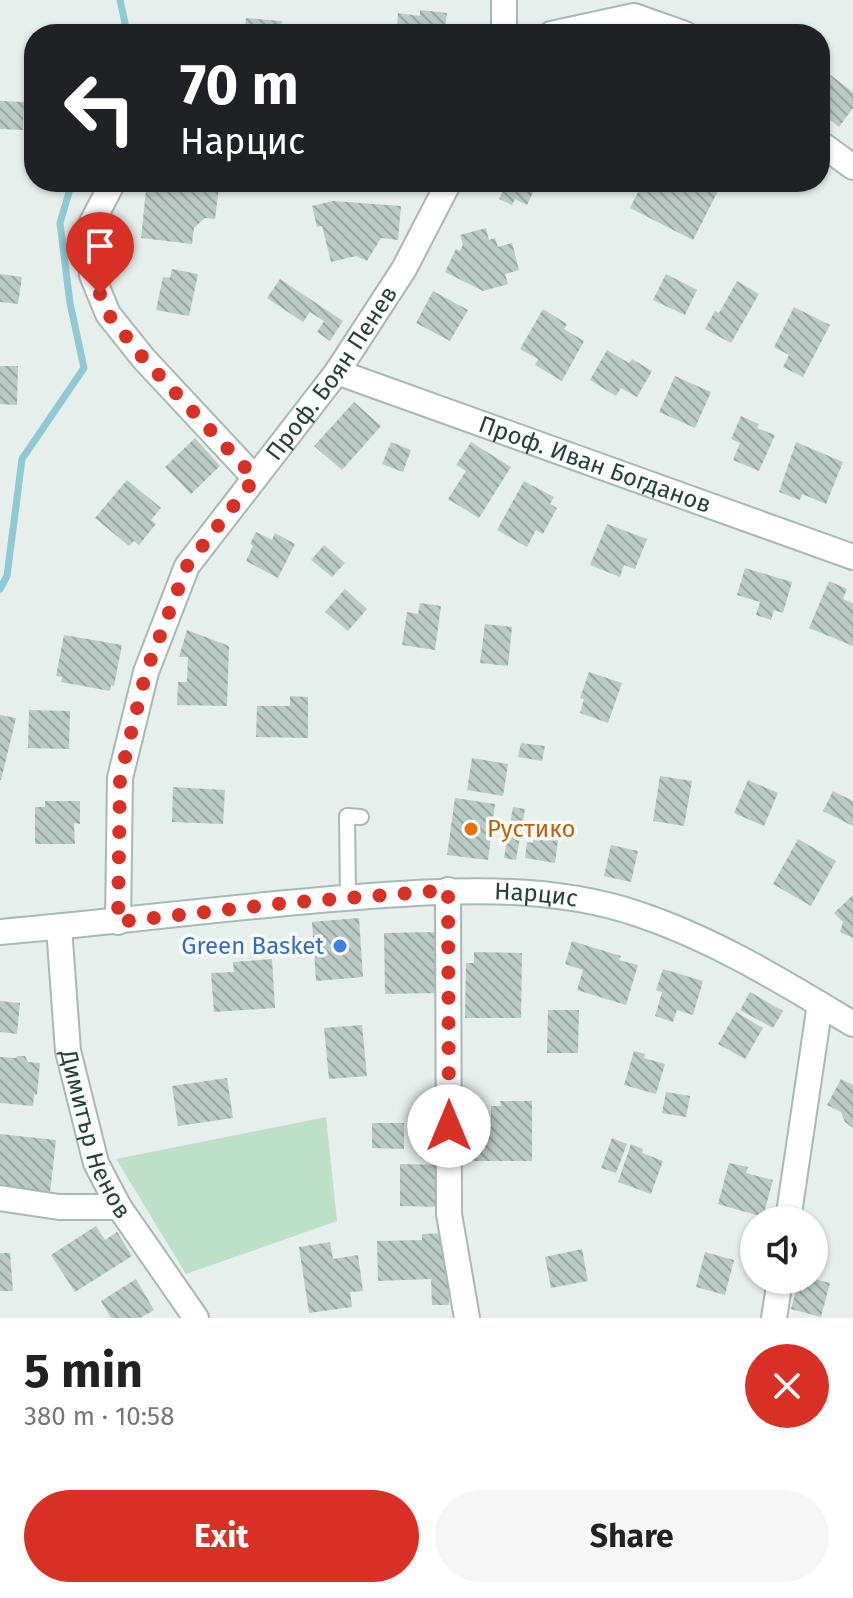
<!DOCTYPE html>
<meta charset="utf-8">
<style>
:root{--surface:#fff;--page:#f6f6f6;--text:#222;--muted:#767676;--accent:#d93025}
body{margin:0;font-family:"Fira Sans",sans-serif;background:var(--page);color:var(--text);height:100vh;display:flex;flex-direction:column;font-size:30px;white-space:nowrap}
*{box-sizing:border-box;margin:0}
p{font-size:26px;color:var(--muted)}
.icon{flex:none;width:44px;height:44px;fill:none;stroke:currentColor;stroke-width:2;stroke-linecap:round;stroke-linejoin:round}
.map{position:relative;height:1318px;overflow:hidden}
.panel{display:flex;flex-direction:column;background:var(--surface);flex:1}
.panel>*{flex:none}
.banner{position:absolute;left:24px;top:24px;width:806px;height:168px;border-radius:32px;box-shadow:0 2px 6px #0004;background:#202124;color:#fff;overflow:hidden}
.buttons{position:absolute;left:740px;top:1206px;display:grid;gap:16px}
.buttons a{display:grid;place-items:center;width:88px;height:88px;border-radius:50%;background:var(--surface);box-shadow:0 2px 6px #0004;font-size:40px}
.pin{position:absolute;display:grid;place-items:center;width:68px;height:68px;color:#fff;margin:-82px -34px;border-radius:50% 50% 50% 0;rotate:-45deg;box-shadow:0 0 8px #0007}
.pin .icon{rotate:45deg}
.me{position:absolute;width:88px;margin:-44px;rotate:0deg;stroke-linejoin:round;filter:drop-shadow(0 0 6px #0008)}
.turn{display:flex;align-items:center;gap:28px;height:168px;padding:0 24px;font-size:36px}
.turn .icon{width:104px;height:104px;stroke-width:2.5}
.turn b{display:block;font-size:56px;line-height:68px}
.round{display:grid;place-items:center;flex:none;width:84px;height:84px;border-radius:42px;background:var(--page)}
.overview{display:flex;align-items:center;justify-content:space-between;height:136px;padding:0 24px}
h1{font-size:48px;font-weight:700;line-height:60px}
.primary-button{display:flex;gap:16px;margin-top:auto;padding:16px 24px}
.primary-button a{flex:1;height:92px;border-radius:48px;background:var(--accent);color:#fff;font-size:32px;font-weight:700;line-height:92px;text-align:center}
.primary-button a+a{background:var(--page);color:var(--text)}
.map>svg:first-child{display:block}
.grass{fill:#bfe0c8}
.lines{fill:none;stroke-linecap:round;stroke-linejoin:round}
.stream{stroke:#8ec9d4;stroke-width:7}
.building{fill:url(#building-back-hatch)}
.service-casing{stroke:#a8b8b2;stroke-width:18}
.minor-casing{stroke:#a8b8b2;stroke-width:28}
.secondary-casing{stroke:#a4bbb3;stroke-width:28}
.service{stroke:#fff;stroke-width:14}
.minor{stroke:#fff;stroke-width:24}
.secondary{stroke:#fff;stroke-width:24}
.route{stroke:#d93025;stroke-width:14;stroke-dasharray:0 25.2}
.food-dot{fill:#e8710a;stroke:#f7fbf9;stroke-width:3}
.shop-dot{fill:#3f7fe0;stroke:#f7fbf9;stroke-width:3}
.labels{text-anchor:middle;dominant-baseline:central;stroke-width:7;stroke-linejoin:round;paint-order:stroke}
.street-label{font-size:24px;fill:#24423a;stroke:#f7fbf9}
.food-label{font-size:24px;fill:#c56008;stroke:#f7fbf9;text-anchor:start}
.shop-label{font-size:24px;fill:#366cbe;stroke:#f7fbf9;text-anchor:end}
</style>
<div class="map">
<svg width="853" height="1318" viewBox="0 0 853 1318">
<defs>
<pattern id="building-back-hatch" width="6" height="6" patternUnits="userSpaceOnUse" patternTransform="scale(2)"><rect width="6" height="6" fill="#bbcac4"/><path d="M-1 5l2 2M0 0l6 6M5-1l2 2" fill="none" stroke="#98a6a0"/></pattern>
</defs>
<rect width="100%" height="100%" fill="#e6efeb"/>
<polygon class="grass" points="326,1117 337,1221 186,1274 116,1159"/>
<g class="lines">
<g class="stream">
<polyline points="120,0 125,23 123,34"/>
<polyline points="0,589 7,576 22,459 84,368 70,303 60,223 72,182"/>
</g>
</g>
<g class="building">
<polygon points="420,10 447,13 444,34 396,34 398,13 420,16"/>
<polygon points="246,18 282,21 281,34 244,34"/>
<polygon points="828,73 853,92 853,108 839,127 820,112 820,84"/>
<polygon points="0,101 24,102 23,130 0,129"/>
<polygon points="157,182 219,187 215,219 205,218 194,228 192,244 141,238 146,190 156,191"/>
<polygon points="507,182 538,182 527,205 515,199 512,205 499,199"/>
<polygon points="643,182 694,182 718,191 693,240 630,208"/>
<polygon points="333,201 401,206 398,240 381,238 367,261 356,256 331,262 322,226 317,227 312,206"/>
<polygon points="486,228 489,240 495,238 498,247 512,243 519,270 505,274 508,284 483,291 445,272 456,249 460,251 463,244 460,235"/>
<polygon points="172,269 198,274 189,316 156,310 163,277 170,278"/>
<polygon points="0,274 22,277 18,304 0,302"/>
<polygon points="666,274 697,290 685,315 653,300"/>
<polygon points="280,279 343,321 330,341 317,332 324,321 310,312 303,322 267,298"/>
<polygon points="737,281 759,294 731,343 705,329 715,311 719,313"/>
<polygon points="433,291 468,310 450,341 416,323"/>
<polygon points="794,307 830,325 803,377 783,367 789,355 774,347"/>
<polygon points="543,309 567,324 564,329 584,341 562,381 535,365 538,359 520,349"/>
<polygon points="607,350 629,363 632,359 652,371 637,397 621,388 616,396 590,380"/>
<polygon points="0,366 18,366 17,405 0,404"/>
<polygon points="675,376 711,392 695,428 659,412"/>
<polygon points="354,402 381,426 342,470 314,446"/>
<polygon points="741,416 759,424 757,428 775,435 759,471 733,460 740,443 731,439"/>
<polygon points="195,438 220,466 191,494 165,467"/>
<polygon points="391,442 411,450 403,472 382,464"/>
<polygon points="471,442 511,467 479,518 448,499 466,471 456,465"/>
<polygon points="796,442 843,462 826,504 802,494 800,500 779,492"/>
<polygon points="127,480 161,508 151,520 156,524 139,545 134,541 129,546 95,518"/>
<polygon points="524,481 554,497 550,504 557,508 543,534 536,530 527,547 497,530"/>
<polygon points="607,524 647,539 635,569 624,565 620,577 590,565"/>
<polygon points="256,532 272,540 275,533 295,544 278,578 246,561 253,546 250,544"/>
<polygon points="324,545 345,563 332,577 311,560"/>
<polygon points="745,568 792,582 783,613 774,610 771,620 756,615 760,602 737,595"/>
<polygon points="829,581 847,589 843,599 853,603 853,646 809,628"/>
<polygon points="345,589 367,609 348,631 325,612"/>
<polygon points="420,603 441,606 435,650 402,645 407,612 418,614"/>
<polygon points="485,624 512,627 508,666 480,663"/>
<polygon points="187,630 229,646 227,706 177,705 178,682 187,682 188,657 179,657"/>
<polygon points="64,635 122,645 114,686 111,685 110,691 61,682 62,677 56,676"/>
<polygon points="589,672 622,683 608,723 580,713 584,699 580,698"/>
<polygon points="290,696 308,697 308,738 256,737 257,706 290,706"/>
<polygon points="29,710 70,711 69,749 28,748"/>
<polygon points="0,715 16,718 1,780 0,780"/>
<polygon points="521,743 545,746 542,761 518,757"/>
<polygon points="472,758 508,764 503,796 467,790"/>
<polygon points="660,776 692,781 684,826 653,821"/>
<polygon points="748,780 778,793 764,826 734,813"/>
<polygon points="173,787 225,790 223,824 172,822"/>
<polygon points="833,791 853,801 853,826 823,811"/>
<polygon points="455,798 495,804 488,860 447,855"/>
<polygon points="45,801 80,801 80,824 74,823 75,844 35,844 35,807 45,807"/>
<polygon points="513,807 525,809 516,860 504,858"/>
<polygon points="534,836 558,840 555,863 525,858 527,842 533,843"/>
<polygon points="798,839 836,861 811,906 773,884"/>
<polygon points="611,845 638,851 631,882 604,876"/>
<polygon points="853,895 853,938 840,932 843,922 834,913"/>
<polygon points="359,918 363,977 316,981 312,922"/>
<polygon points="438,932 439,993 385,994 384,933"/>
<polygon points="572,941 621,956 619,960 638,965 626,1005 577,990 583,970 565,964"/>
<polygon points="474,952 522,953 521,1018 465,1018 466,963 474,963"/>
<polygon points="272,959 275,1008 214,1012 211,973 234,972 233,962"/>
<polygon points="663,969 703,981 693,1015 677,1010 673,1022 655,1016 662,992 656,990"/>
<polygon points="750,992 783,1011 773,1028 740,1010"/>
<polygon points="0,1001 20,1003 17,1034 0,1032"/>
<polygon points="548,1010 579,1010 578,1053 547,1053"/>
<polygon points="736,1012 763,1028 745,1059 718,1044"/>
<polygon points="362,1025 367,1076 329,1079 324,1028"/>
<polygon points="634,1051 645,1054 644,1058 665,1064 656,1094 624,1085"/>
<polygon points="18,1056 25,1056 28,1062 40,1063 37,1095 34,1094 33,1106 0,1103 0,1057 15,1058"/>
<polygon points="227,1078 233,1118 178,1126 172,1086"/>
<polygon points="841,1079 853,1085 853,1128 845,1122 841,1112 827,1105"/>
<polygon points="666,1092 690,1096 686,1117 662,1113"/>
<polygon points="500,1101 532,1101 532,1161 470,1161 469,1121 491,1121 491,1106 501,1106"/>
<polygon points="372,1123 404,1123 404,1149 372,1148"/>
<polygon points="0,1134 56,1140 50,1193 0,1188"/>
<polygon points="612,1138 627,1144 616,1173 601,1168"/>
<polygon points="631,1144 643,1149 642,1153 663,1161 651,1194 618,1182"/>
<polygon points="729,1163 748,1167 746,1173 773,1180 763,1217 718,1204"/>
<polygon points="400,1164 442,1165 441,1207 400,1206"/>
<polygon points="96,1226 105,1240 117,1232 132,1256 75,1292 51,1255"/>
<polygon points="448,1233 449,1305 432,1305 431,1279 378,1281 377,1241 422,1240 422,1234"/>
<polygon points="330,1242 333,1259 358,1255 363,1291 350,1292 352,1307 309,1313 299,1247"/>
<polygon points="582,1249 588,1281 551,1288 545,1257"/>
<polygon points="705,1252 734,1260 725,1295 696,1287"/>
<polygon points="0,1253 10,1253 13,1291 0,1291"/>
<polygon points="136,1279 154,1310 140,1318 111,1318 101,1301"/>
<polygon points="814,1279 830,1283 821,1317 791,1309 799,1280"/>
</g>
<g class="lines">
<g class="service-casing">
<polyline id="service" points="348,898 347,816 361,817"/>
</g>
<g class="minor-casing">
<g id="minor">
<polyline points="504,34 504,0"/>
<polyline points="551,34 634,16 685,34"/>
<polyline points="820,143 853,167"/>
<polyline points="113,182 88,230 92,275 108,314 144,359 255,478"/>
<path id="s1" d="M 337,372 L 853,557"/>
<polyline points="448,890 449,1214 467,1318"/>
<path id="s2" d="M 118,922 L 120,778 L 146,672 L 187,566 L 337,372 L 404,269 L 449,182"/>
<path id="s3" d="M 59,927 L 68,1051 L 96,1163 L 119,1207 L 196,1318"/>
<polyline points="0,1198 59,1207 119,1207"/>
<polyline points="788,1220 820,1004"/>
<polyline points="774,1318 780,1280"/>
</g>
</g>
<g class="secondary-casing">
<g id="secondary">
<path id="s4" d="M 0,932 C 115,922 229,907 344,898 C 441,891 543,882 638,914 C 716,940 783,982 853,1024"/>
</g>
</g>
<use href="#service" class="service"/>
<use href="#minor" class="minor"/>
<use href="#secondary" class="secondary"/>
</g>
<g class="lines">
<polyline class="route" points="100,294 108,314 144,359 255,478 187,566 146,672 120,778 118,922 285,903 448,890 449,1126"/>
</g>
<circle class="food-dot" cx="471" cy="829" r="8"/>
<circle class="shop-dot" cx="340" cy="946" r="8"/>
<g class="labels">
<g class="street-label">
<text stroke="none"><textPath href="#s2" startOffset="608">Проф. Боян Пенев</textPath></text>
<text stroke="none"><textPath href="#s1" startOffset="274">Проф. Иван Богданов</textPath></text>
<text stroke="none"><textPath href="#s4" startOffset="538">Нарцис</textPath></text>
<text stroke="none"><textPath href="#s3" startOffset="212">Димитър Ненов</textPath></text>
</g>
<g class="food-label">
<text x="487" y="829">Рустико</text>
</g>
<g class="shop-label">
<text x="324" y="946">Green Basket</text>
</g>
</g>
</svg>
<div class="buttons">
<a><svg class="icon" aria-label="sound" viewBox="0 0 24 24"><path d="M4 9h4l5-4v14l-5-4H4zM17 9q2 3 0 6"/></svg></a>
</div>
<div class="pin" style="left:100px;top:294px;background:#d93025"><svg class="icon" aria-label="arrive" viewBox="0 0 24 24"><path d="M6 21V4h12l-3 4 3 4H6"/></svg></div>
<svg class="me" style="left:449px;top:1126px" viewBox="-20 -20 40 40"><circle r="19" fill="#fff"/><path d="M0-13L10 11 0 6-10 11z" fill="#d93025"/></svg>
<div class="banner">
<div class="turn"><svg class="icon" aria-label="left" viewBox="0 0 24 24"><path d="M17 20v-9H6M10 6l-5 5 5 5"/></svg><div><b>70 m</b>Нарцис</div></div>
</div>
</div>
<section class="panel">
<div class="overview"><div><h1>5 min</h1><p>380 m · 10:58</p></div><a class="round" style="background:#d93025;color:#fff"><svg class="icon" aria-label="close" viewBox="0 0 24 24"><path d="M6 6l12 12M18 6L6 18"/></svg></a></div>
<div class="primary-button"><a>Exit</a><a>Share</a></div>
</section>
